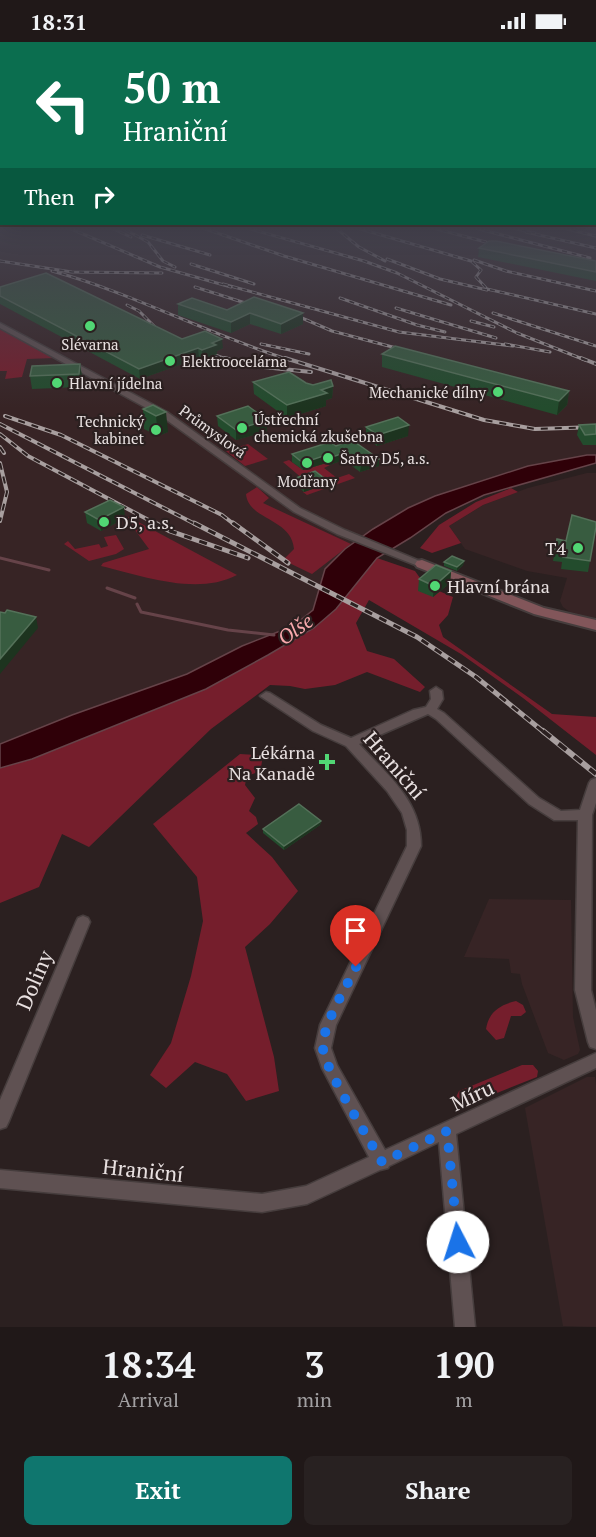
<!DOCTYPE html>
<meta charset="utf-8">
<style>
:root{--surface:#201818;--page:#282121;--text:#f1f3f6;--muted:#a2a0a2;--line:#3d3737;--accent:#0f766e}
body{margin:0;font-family:"PT Serif",serif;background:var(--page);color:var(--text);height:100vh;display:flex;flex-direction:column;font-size:22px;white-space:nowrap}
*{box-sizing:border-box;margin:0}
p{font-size:20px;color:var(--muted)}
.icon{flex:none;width:33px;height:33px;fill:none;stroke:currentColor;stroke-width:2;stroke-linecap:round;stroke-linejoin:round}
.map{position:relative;height:1285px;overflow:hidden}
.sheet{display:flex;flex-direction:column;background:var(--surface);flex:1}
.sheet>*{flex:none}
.guide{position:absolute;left:0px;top:0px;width:597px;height:183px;box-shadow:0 6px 24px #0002,0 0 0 2px var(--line);background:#0b6e4f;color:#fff;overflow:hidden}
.pin{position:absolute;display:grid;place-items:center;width:51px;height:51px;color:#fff;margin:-62px -26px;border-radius:50% 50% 50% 0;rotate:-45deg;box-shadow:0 0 6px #0007}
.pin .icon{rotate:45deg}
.me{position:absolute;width:66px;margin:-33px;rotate:355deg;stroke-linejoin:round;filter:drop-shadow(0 0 4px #0008)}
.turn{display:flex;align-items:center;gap:21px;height:126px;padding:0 24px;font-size:27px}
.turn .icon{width:78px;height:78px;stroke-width:2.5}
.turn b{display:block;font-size:42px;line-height:51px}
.then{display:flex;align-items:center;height:57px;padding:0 24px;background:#0003;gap:12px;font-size:22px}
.eta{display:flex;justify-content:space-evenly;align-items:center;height:102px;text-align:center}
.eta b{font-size:36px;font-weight:800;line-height:42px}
.action{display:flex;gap:12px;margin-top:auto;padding:12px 24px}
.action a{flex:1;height:69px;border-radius:9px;background:var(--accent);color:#fff;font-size:24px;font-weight:800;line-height:69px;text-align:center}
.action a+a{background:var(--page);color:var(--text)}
.status{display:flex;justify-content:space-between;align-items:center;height:42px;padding:0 30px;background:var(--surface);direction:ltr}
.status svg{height:16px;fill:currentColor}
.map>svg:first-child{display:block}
.built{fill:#372425}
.green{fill:#751e2c}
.water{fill:#2f0008;stroke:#664349;stroke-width:1.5}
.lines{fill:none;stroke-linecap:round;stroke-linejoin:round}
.stream{stroke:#664349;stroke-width:3}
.street-casing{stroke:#463d3d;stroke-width:3}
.secondary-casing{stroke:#463d3d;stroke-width:4}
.street{fill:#5f5152;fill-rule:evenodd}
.secondary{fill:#82565a;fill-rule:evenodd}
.rail-far3-casing{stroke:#a89f9f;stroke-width:3}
.rail-far2-casing{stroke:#a89f9f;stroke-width:4}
.rail-far1-casing{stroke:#a89f9f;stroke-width:5}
.rail-casing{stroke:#a89f9f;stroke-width:6}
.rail-far3{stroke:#2b2020;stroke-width:1.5;stroke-dasharray:5;stroke-linecap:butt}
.rail-far2{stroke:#2b2020;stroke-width:2;stroke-dasharray:7;stroke-linecap:butt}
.rail-far1{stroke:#2b2020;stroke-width:3;stroke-dasharray:8;stroke-linecap:butt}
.rail{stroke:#2b2020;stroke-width:4;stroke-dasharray:10;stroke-linecap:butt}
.wall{fill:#234c2d}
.shaded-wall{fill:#1d341f}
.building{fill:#385c40;stroke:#547159;stroke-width:1.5}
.route{stroke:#1a73e8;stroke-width:10;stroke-dasharray:0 18}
.poi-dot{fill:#51d674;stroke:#2b2020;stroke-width:2}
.labels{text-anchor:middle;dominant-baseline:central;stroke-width:4.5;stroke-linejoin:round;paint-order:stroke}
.far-poi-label{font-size:15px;fill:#e8e0e0;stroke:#2b2020;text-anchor:start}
.far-street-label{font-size:15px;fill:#e8e0e0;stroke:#2b2020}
.poi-label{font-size:18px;fill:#e8e0e0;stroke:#2b2020;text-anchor:start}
.water-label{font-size:20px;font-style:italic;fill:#f9a9ad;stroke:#2b2020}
.near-street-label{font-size:21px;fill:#e8e0e0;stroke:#2b2020}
</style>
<div class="status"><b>18:31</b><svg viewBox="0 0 49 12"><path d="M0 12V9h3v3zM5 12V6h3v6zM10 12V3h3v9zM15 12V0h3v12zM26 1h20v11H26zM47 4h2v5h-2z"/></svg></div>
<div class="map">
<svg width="596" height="1285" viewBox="0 0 596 1285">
<rect width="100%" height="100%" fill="#2b2020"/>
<g class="built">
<polygon points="0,186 596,186 596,413 528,424 435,454 408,466 373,487 345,507 325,527 313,568 293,584 242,604 187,632 72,673 0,702"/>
<polygon points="587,431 596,431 596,576 570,570 563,565 560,559 567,536 527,529 465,507 449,484 483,463 528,446"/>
<polygon points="489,857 571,858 573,975 580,1008 578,1012 564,1018 548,1011 522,942 520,932 511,931 509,917 464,915"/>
<polygon points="587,1035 595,1035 596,1043 596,1285 563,1284 525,1066"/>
</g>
<g class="green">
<polygon points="0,286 55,316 27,317 22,335 5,337 7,329 0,329"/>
<polygon points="248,402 268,417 245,424 226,409"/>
<polygon points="289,418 303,428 326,421 330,423 324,426 337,436 349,432 355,436 307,453 303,450 323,442 315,437 296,443 293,441 303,437 283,420"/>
<path d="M 257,445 L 269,456 L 263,461 L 351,502 L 312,532 L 283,518 L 294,507 C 292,476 248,478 246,452 Z"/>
<polygon points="511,446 518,450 483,463 449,484 461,501 432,511 420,506 439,483 476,460"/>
<path d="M 129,475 L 237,533 C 197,554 143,534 101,524 L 103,521 L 149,507 L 126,476 Z"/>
<polygon points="116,493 124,507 116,512 89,519 64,502 68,499 75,507 99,502 101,506 108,504 104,495"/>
<polygon points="377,516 415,529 425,543 453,555 448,573 439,583 443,595 552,672 596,675 596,713 523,656 461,612 369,558 356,581 367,609 394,617 425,645 420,650 367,630 335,643 305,647 290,644 270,643 211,687 89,805 62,792 39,845 0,861 0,726 32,717 206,647 268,613 314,586 336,567"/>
<path d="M 240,712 L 258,713 L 262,717 C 262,729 257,731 247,734 L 245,743 L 255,756 L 249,769 L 256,775 L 258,782 L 246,791 L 272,815 L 298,849 L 270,882 L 245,905 L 274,1015 L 279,1049 L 246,1059 L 227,1032 L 195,1020 L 166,1046 L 150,1033 L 171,1001 L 191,934 L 203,879 L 197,835 L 153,782 Z"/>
<path d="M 516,959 L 523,963 L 526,970 L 521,974 L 511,974 L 504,996 L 496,998 L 486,987 C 489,970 499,963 516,959 Z"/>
<polygon points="522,1023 533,1023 538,1029 537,1035 497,1051 483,1049 463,1060 454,1059 459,1049"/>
</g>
<polygon class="water" points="587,413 596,413 596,421 484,453 446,471 410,496 377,516 336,567 314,586 268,613 206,647 32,717 0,726 0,702 72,673 187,632 242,604 293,584 313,568 325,527 345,507 373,487 408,466 435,454 528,424"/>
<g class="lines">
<g class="stream">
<polyline points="0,516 49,528"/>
<polyline points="107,546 135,556"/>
<polyline points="137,562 141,570 228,588 274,593"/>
</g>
<g class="street-casing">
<g id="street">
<polygon points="0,281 167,370 300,466 345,488 427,522 422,525 418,524 337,492 294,470 161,374 0,286"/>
<path d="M 436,645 L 442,649 L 443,657 L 437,667 L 444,671 L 539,756 L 561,769 L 580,768 L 589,741 L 591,738 L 596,736 L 596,761 L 592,773 L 591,948 L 596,968 L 596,1007 L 590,1005 L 588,1000 L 575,948 L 578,778 L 554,778 L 529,762 L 436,677 L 428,672 L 359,702 C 388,734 421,758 421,804 L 336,983 L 331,1006 L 337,1023 L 385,1108 L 596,1011 L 596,1026 L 456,1092 L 475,1285 L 455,1285 L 439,1100 L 389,1124 L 388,1126 L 380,1128 L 307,1162 L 262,1170 L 0,1146 L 0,1128 L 262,1152 L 306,1144 L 369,1115 L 322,1026 L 315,1006 L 320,983 L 407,804 L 407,788 L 402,771 L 387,749 L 346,704 L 313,689 L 260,654 L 266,650 L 270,651 L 321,683 L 351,696 L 413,668 L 426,665 L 431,657 L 430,649 Z"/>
<polygon points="83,874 88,876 90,880 9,1079 6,1085 0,1087 0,1058 76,880 78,876"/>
</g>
</g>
<g class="secondary-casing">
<polygon id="secondary" points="422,518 544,566 596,578 596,588 534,572 417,525 415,522 417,519"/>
</g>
<use href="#street" class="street"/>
<use href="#secondary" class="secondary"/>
<g class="rail-far3-casing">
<g id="rail-far3">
<polyline points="69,186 160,225 231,245"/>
<polyline points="111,186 131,195"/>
<polyline points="203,186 284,214 451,263"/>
<polyline points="247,186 364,219 397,231 517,291 585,318"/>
<polyline points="336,186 359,205 385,219"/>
<polyline points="357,186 471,219 481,228 476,235 487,247 596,272"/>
<polyline points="433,186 486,200"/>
<polyline points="475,186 590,216"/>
<polyline points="512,186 535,191"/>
<polyline points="563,186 596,194"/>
<polyline points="126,188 148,200 163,219 175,225"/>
<polyline points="526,190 596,206"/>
<polyline points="142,193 210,213"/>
<polyline points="387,217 440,237 487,248"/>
<polyline points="474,218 506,229 596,249"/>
<polyline points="0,219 72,230 162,231"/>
<polyline points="191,222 254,242"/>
<path d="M 52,229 C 133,251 209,293 290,318"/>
<polyline points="223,242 399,290 513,304"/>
<polyline points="195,245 258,265"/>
<polyline points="340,256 417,283 445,290"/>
<polyline points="127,263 139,269 161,291"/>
<polyline points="396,266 496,296"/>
<polyline points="288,270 332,289 400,307"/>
<polyline points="493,271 596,304"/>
<polyline points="471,279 494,285"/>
<polyline points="261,302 309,312"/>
<polyline points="505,302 550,310"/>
<polyline points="215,313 229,318"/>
</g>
</g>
<g class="rail-far2-casing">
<g id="rail-far2">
<polyline points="225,316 245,323 311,330"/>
<polyline points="285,316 484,378 535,387 596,385"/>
<polyline points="581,316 596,322"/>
<polyline points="5,374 61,393 222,473 235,483"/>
<polyline points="0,382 197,483"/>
<polyline points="0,392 28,414 158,483"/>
<polyline points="0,405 4,411"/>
<polyline points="0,421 7,450 0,479"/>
</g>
</g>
<g class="rail-far1-casing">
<g id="rail-far1">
<polyline points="155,481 170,489 248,516"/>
<polyline points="194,481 417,595 476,635 545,691"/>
<polyline points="233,481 288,521"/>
</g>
</g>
<g class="rail-casing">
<polyline id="rail" points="543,689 596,732"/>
</g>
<use href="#rail-far3" class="rail-far3"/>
<use href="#rail-far2" class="rail-far2"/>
<use href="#rail-far1" class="rail-far1"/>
<use href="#rail" class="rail"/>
</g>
<g class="wall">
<polygon points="479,206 596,219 596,239 478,215"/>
<polygon points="0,245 182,297 223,306 217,309 217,312 202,318 199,316 140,337 0,262"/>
<polygon points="254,255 303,282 281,292 250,282 231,291 178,273 178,262 227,268"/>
<polygon points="382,312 569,349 567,363 557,373 382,325"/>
<polygon points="80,322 82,335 80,345 32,347 30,334"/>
<polygon points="253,340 306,341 313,343 333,344 332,356 326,358 326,364 287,376 254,352"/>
<polygon points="153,363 168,390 158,394 144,387 143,367"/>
<polygon points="217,374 267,389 236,398 218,384"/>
<polygon points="596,382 596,403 583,403 577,393 579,383"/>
<polygon points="366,385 408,394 377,404 366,396"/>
<polygon points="336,404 379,424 360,430 344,418 329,423 326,421 303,428 292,420 292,412"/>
<polygon points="296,436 324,436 324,443 304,450 296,443"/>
<polygon points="85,470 125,476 101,489 87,481"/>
<polygon points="596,485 588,530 561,527 562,520 553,519 557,497 566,499"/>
<polygon points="464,519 463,523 457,529 444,524 444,520"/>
<polygon points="451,529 450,541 433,555 418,549 419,537"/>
<polygon points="321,779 320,783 284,808 263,791 263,787"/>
</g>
<g class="shaded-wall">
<polygon points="250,271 250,282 231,291 231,280"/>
<polygon points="303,271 303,282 281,292 281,282"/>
<polygon points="222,297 223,306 217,309 217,312 202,318 202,308 212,301"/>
<polygon points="198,306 199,316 140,337 139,327"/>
<polygon points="80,322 82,335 80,345 79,332"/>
<polygon points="333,344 332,356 326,358 326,364 287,376 287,363"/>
<polygon points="569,349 567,363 557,373 559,359"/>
<polygon points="166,370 168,390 158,394 156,374"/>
<polygon points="267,378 267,389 236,398 236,388"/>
<polygon points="409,383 408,394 377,404 378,393"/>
<polygon points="344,411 344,418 329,423 329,416"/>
<polygon points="326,413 326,421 303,428 303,421"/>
<polygon points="379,417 379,424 360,430 361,423"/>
<polygon points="324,436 324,443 304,450 304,442"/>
<polygon points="124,465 125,476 101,489 99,478"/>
<polygon points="464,519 463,523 457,529 457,525"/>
<polygon points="451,529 450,541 433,555 434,544"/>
<polygon points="36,575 38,586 0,632 0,617"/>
<polygon points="321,779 320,783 284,808 284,804"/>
</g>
<g class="building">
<polygon points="489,199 496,199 596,219 596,230 479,206"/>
<polygon points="46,231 182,297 205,289 222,297 212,301 216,303 202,308 198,306 139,327 0,254 0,245"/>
<polygon points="254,255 303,271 281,282 250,271 231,280 178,262 192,256 227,268"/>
<polygon points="395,304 569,349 559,359 382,312"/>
<polygon points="80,322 79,332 30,334 32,324"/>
<polygon points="289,330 306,341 313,343 331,338 333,344 321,348 327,351 287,363 253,340"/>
<polygon points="153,363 166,370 156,374 143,367"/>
<polygon points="248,364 267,378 236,388 217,374"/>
<polygon points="398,375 409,383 378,393 366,385"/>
<polygon points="596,382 596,392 585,393 579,383"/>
<polygon points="352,398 379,417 361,423 344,411 329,416 326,413 303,421 292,412 330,400 336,404"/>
<polygon points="315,429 324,436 304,442 296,436"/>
<polygon points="110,458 124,465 99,478 85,470"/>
<polygon points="572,473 596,480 596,485 590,519 563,515 564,508 555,507 557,497 566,499"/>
<polygon points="452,514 464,519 457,525 444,520"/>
<polygon points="436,523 451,529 434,544 419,537"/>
<polygon points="7,568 36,575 0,617 0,570 5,571"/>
<polygon points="299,762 321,779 284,804 263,787"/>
</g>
<linearGradient id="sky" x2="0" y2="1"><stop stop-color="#181212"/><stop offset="0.51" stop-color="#44424e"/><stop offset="1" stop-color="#44424e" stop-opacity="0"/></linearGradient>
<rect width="596" height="366" fill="url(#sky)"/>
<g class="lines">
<path class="route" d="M 356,925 C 346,946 322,983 323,1006 C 323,1024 370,1099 382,1120 L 447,1089 L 458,1200"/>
</g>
<g class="poi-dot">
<circle cx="90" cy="284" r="6"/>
<circle cx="170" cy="319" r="6"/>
<circle cx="57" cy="341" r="6"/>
<circle cx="498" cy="350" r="6"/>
<circle cx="242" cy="386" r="6"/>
<circle cx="156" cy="388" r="6"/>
<circle cx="328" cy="416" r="6"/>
<circle cx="307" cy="421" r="6"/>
<circle cx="104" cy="480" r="6"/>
<circle cx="578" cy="506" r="6"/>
<circle cx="435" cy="544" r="6"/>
<path d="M324 711h6v6h6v6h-6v6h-6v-6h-6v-6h6z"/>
</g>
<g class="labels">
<g class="far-poi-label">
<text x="90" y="302" text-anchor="middle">Slévarna</text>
<text x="182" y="319">Elektroocelárna</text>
<text x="69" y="341">Hlavní jídelna</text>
<text x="486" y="350" text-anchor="end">Mechanické dílny</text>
<text x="254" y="377">Ústřechní<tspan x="254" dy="17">chemická zkušebna</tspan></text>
<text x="144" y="379" text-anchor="end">Technický<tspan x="144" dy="17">kabinet</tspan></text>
<text x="340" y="416">Šatny D5, a.s.</text>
<text x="307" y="439" text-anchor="middle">Modřany</text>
</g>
<g class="far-street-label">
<text transform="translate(213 389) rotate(36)">Průmyslová</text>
</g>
<g class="poi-label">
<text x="116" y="480">D5, a.s.</text>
<text x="566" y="506" text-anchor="end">T4</text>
<text x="447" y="544">Hlavní brána</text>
<text x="315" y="710" text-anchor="end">Lékárna<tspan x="315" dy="21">Na Kanadě</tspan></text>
</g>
<g class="water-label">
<text transform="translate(295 587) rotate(-35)">Olše</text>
</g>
<g class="near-street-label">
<text transform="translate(395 723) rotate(49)">Hraniční</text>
<text transform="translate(34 938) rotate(-67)">Doliny</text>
<text transform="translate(472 1053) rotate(-25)">Míru</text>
<text transform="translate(143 1128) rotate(6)">Hraniční</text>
</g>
</g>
</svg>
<div class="pin" style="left:356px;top:925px;background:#d93025"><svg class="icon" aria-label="arrive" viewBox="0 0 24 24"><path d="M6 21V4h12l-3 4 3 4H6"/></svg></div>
<svg class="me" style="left:458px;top:1200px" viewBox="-20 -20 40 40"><circle r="19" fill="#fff"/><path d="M0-13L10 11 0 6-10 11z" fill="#1a73e8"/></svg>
<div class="guide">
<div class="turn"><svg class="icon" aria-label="left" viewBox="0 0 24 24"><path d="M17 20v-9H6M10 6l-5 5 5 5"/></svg><div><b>50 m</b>Hraniční</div></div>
<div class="then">Then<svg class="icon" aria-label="right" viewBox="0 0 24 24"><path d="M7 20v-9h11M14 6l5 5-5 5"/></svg></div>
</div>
</div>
<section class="sheet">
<div class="eta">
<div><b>18:34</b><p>Arrival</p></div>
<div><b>3</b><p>min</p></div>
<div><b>190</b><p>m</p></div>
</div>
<div class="action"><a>Exit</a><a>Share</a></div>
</section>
